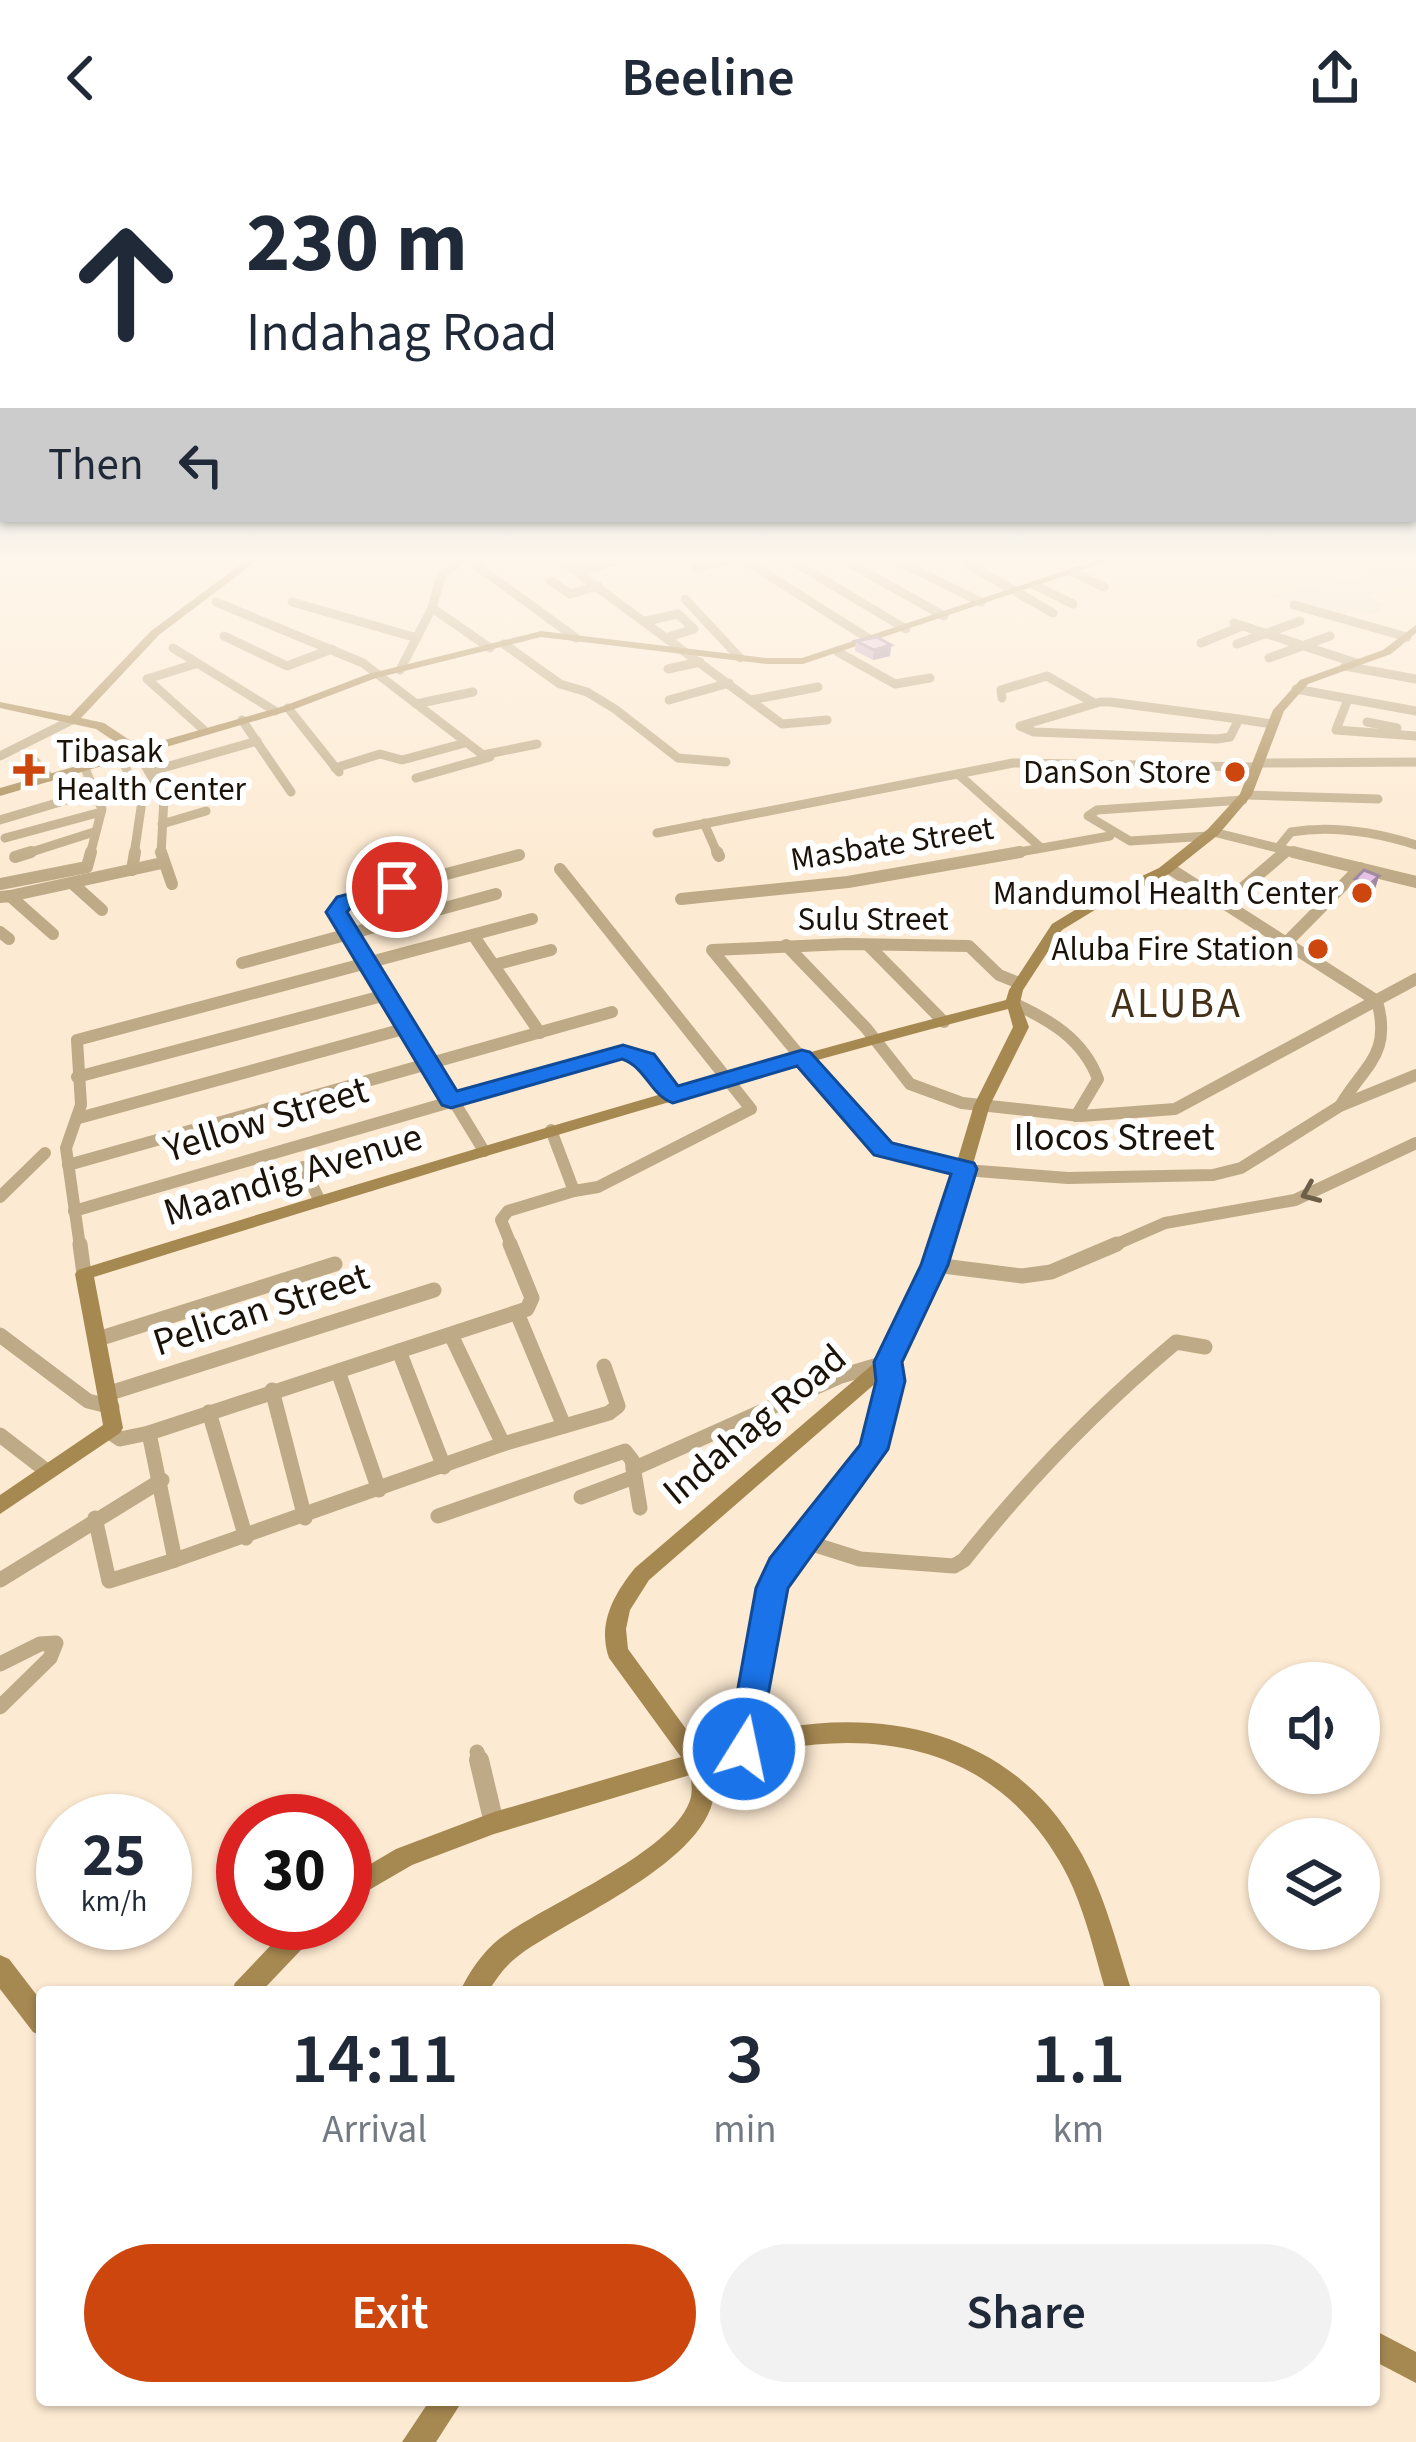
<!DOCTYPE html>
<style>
:root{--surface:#fff;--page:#f2f2f3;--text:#1f2937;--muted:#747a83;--accent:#cc460e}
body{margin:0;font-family:"Source Sans 3",sans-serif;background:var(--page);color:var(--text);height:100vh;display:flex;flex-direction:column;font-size:45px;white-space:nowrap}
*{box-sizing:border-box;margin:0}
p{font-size:39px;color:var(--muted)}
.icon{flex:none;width:66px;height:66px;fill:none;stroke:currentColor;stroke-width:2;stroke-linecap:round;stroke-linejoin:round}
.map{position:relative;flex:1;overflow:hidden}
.details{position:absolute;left:36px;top:1830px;width:1344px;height:420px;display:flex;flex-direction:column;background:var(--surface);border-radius:12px;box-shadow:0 3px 9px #0004}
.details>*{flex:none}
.hud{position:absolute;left:0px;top:0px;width:1416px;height:366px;box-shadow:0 3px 9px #0004;background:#fff;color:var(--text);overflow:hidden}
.controls{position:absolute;left:1248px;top:1506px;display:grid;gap:24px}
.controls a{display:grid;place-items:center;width:132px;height:132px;border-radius:50%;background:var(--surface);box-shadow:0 3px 9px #0004;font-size:60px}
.speed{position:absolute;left:36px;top:1638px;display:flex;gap:24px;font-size:60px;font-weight:700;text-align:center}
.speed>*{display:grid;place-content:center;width:156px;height:156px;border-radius:50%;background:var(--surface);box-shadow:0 3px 9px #0004;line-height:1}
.speed small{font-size:30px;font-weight:400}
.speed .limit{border:18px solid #d22;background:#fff;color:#111}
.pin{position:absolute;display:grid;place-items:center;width:102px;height:102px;color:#fff;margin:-51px;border:6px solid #fff;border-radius:50%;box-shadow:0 3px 12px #0007}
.me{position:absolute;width:132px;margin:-66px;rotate:10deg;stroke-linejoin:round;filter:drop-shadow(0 0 9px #0008)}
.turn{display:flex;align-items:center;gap:42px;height:252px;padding:0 48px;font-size:54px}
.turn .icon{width:156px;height:156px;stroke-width:2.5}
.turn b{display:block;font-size:84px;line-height:102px}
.then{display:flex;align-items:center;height:114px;padding:0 48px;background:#0003;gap:24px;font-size:45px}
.eta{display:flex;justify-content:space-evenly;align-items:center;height:204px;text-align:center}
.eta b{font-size:72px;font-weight:600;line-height:84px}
.action{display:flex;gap:24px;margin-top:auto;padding:24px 48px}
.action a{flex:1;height:138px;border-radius:72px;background:var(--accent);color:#fff;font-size:48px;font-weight:600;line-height:138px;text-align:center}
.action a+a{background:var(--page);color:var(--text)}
header{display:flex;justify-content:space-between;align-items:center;height:156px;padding:0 48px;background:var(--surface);font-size:54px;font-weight:600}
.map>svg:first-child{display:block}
.education{fill:#ece3cd}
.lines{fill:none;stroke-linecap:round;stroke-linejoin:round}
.street-far3{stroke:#beaa86;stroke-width:9}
.street-far2{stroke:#beaa86;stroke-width:12}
.street-far1{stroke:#beaa86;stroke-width:15}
.street{stroke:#beaa86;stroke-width:20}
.secondary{fill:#a68851;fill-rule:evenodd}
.wall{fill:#c5a7c6}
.shaded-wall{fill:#a088a1}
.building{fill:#e5c2e6;stroke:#a088a1;stroke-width:3}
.oneway{stroke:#6c5e48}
.route{fill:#1a73e8;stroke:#114b97;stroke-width:3}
.poi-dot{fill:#cc460e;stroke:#fff;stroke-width:4.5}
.labels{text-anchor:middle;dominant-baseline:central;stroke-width:12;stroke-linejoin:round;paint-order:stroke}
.far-poi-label{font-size:33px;fill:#1b1309;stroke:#fff;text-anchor:end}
.far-street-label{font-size:33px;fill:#1b1309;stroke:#fff}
.street-label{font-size:39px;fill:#1b1309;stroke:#fff}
.neighbourhood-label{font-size:42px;letter-spacing:3px;fill:#443118;stroke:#fff}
</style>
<header><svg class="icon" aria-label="back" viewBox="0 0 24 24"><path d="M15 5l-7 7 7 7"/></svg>Beeline<svg class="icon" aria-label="share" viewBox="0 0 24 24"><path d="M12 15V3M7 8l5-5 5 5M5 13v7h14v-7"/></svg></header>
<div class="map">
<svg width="1416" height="2286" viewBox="0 0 1416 2286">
<rect width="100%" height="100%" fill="#fdead2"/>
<polygon class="education" points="1406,411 1416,415 1416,429 1367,440 1386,449 1372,459 1353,453 1341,460 1271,440"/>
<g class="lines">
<g class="street-far3">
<polyline points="555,400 782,568 827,564"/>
<polyline points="738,400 871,484"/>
<polyline points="850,400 851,408 944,460"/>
<polyline points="887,400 981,446"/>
<polyline points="794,406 906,473"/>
<polyline points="966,407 1053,457"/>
<polyline points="565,408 593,400"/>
<polyline points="477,410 576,482"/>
<polyline points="696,411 739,401"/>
<polyline points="578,416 631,400"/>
<polyline points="1073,416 1104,431"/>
<polyline points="551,425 570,438 598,430"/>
<polyline points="1034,429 1073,448"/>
<polyline points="685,443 740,502"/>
<polyline points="216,446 363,507 483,599 537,588"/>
<polyline points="292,446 417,482"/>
<polyline points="1294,449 1407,481"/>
<polyline points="432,452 490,492"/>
<polyline points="646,465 678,458 694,473 668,481"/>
<polyline points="1234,467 1356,507"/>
<polyline points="224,480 287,510 332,493"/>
<polyline points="1201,487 1242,470"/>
<polyline points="504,488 560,528 587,536 615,553 678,602 726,606"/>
<polyline points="1237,488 1300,465"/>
<polyline points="173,492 275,555"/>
<polyline points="838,496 895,528 930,522"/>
<polyline points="1269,502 1330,480"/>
<polyline points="195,508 147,523 204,574"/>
<polyline points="1345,510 1416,523"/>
<polyline points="668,513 700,506"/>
<polyline points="400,514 432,452 441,420 466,400"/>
<polyline points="1296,533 1416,555"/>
<polyline points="1002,542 1001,534 1047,520 1094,547"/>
<polyline points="1348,543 1336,574 1416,580"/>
<polyline points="669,544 729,527"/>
<polyline points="751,544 818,531"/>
<polygon points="1100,546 1110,546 1239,563 1230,581 1217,583 1034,576 1020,570"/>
<polyline points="416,548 473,536"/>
<polyline points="288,552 339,616"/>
<polyline points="1239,563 1272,568"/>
<polyline points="242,564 291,636"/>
<polyline points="1367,566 1397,572"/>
<polyline points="67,586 80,611"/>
<polyline points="135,593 164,641 161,699"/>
<polyline points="119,598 142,645 134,699"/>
<polyline points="0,600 74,563"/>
<polyline points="35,605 49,621"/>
<polyline points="1260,607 1416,606"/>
<polyline points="84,610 102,653 90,699"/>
<polyline points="335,612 380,598 402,604 465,587"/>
<polyline points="152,615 257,585"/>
<polyline points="958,618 1040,691"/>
<polyline points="416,622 490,601"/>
<polyline points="1246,639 1378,643"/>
<polyline points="164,641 206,629"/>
<polyline points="0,664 97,635"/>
<polyline points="704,667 718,699"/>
<polyline points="162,668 206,655"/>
<polyline points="1213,676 1306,699"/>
<polyline points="657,677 1013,607 1258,611"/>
<polyline points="1209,680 1130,685 1088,660 1097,654 1243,644"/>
<polyline points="5,682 101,656"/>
<path d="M 1278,692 L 1291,676 C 1334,669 1375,676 1416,689"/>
<polyline points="22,699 94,676"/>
<polyline points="1003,699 1110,680"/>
<polyline points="1282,699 1286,695"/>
</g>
<g class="street-far2">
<polyline points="161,696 172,728"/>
<polyline points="717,696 719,700"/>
<polyline points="1293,696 1416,726"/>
<polyline points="15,701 31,696"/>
<path d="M 1169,712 L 1377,845 C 1392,899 1365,908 1340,950"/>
<polyline points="560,713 751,953 598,1031 574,1035"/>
<polyline points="132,714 135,696"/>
<polyline points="72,727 102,754"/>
<polyline points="0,728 87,711 91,696"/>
<polyline points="10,740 162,707"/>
<polyline points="0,741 10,740 53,778"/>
<polyline points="681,743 848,726 1020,696"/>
<polyline points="1224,748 1285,696"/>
<polyline points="0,776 9,783"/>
<polyline points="473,779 540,877"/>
<polyline points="1286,787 1360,712"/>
<polyline points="786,789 866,872 910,928 962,947 1081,960 1175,953 1416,823"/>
<polyline points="869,790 944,866"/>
<polyline points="242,807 496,738"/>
<polyline points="494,809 551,794"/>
<polyline points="1019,827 999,819 969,790 846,788 712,794 863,976 897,1000 965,1014 1068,1022 1213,1019 1241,1012 1340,950 1416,919"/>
<path d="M 1013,847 C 1050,864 1083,883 1098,923 L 1076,960"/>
<polyline points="77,921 386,839"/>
<polyline points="79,962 407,872"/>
<polyline points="484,995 337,753 354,742 519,699"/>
<polyline points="68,1009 612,856"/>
<polyline points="303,1011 320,1045"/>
<polyline points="0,1041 45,997"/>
<polyline points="74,1055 623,896 646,903 673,940"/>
<polyline points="80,1091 66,992 81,949 77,884 532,763"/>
<polyline points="512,1091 501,1064 508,1055 574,1035 551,974"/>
<polyline points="1110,1091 1165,1067 1295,1044 1416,987"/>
</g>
<g class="street-far1">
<polyline points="80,1088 84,1118"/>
<polyline points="935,1109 1022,1120 1051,1116 1117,1088"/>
<polyline points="517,1157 564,1270"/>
<polyline points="0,1179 88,1245 112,1251"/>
<polyline points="451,1179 503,1288"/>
<polyline points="98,1183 335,1108"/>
<polyline points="399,1195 444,1311"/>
<polyline points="338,1215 379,1334"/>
<polyline points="272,1234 305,1362"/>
<polyline points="110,1237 434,1134"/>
<polyline points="209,1256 246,1382"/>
<polyline points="110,1276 120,1283 149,1277 527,1153 532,1142 510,1088"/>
<polyline points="149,1277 175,1404 503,1288 609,1257 618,1250 604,1210"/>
<polyline points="0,1279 48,1316"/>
<path d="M 633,1313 L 841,1220 L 888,1206 C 897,1311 811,1349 772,1431 L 744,1593"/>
<polyline points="581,1341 634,1321"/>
<polyline points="438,1360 625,1295 632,1304 640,1352"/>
<polyline points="95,1362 109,1425 175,1404"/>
<path d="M 803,1385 L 860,1403 L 954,1410 L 964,1404 C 1028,1323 1097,1252 1176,1186 L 1205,1191"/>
<polyline points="0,1424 162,1324"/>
<polyline points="0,1508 40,1488 56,1487 50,1502 0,1551"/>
<polyline points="477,1596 480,1607"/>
</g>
<polyline class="street" points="479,1604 494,1667"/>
<g class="secondary">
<polygon points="252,400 263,400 159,479 81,562 104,567 140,591 284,550 368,518 541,475 767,502 802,502 1109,400 1124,400 803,508 767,508 541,481 376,522 292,554 0,640 0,632 129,595 96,573 0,552 0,546 70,560 151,475"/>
<path d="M 1416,469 L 1416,477 L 1391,498 L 1308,528 L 1284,555 L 1252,639 L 1218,679 L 1169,718 L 1103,749 L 1062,774 L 1023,834 L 1020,847 L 1029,871 L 990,949 L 944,1109 L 900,1206 L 649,1424 L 630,1454 L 626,1473 L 628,1493 L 702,1595 C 728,1587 755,1577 782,1572 C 899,1552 1014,1583 1077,1690 C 1104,1734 1116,1787 1132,1836 L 1106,1836 C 1093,1793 1083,1745 1060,1706 C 999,1601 897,1573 782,1593 C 758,1597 734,1606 711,1613 C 741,1695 567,1761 517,1801 C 505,1810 496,1823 488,1836 L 460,1836 C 468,1817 483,1796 499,1783 C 545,1748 668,1699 689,1647 C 693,1638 692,1628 690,1619 L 494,1678 L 412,1709 L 345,1748 L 345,1723 L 396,1693 L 494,1656 L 681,1601 L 609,1502 C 597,1468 614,1438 635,1412 L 886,1197 L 926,1109 L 974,949 L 1013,871 L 1008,853 C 700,932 397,1027 94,1121 L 123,1272 L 120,1277 L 0,1358 L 0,1339 L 103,1269 L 75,1118 L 78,1114 C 386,1019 694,924 1006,844 L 1009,834 L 1052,768 L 1093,743 L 1159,712 L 1208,673 L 1240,638 L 1273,554 L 1300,524 L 1383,494 Z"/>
<polygon points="292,1767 321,1767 318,1776 261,1836 231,1836 235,1827"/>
<polygon points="0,1799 9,1803 42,1846 42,1880 33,1876 0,1833"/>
<polygon points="1374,2174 1416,2196 1416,2227 1374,2205"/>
<polygon points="430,2244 463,2244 436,2286 402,2286"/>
</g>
</g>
<g class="wall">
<polygon points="856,485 891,489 890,500 873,504 855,495"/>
<polygon points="1379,720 1374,736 1365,744 1350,738 1355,723"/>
</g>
<g class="shaded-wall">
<polygon points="891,489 890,500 873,504 874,494"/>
<polygon points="1379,720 1374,736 1365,744 1370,728"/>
</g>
<g class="building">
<polygon points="877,481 891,489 874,494 856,485"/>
<polygon points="1364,714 1379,720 1370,728 1355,723"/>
</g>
<defs><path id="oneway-chevron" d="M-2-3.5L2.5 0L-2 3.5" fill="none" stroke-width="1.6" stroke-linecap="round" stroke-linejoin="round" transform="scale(3)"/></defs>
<use class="oneway" href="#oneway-chevron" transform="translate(1310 1037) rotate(157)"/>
<linearGradient id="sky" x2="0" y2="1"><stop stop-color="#86b3e0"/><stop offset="0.56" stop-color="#fef6eb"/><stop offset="1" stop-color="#fef6eb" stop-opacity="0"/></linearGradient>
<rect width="1416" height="720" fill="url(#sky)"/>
<path class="route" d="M 397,725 L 404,726 L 404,735 L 352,750 L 347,756 L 457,935 L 623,889 L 654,898 L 678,930 L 802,894 L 810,896 L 892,987 L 974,1007 L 977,1013 L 948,1109 L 902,1206 L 905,1225 L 888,1293 L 788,1432 L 756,1604 L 744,1609 L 732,1604 L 727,1593 L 756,1432 L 770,1402 L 860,1289 L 876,1225 L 874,1206 L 921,1109 L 951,1018 L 874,999 L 797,910 L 673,947 C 650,939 646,911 622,903 L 451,952 L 442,949 L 326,756 L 337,741 Z"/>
<g class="poi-dot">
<path d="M23 596h12v12h12v12h-12v12h-12v-12h-12v-12h12z"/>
<circle cx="1235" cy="616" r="12"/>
<circle cx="1362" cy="737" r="12"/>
<circle cx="1318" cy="793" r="12"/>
</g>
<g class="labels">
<g class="far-poi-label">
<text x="56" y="595" text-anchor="start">Tibasak<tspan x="56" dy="38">Health Center</tspan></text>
<text x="1211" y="616">DanSon Store</text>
<text x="1338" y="737">Mandumol Health Center</text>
<text x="1294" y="793">Aluba Fire Station</text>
</g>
<g class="far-street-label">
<text transform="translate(892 688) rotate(-9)">Masbate Street</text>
<text x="873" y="763">Sulu Street</text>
</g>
<g class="street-label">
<text transform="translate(266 964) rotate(-17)">Yellow Street</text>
<text x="1114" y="982">Ilocos Street</text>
<text transform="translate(293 1019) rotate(-17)">Maandig Avenue</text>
<text transform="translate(261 1154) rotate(-18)">Pelican Street</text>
<text transform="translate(755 1269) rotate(-40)">Indahag Road</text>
</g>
<g class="neighbourhood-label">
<text x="1177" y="848">ALUBA</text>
</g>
</g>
</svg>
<div class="controls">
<a><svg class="icon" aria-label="sound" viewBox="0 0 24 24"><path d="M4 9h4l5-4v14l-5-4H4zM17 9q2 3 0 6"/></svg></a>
<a><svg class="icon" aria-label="layers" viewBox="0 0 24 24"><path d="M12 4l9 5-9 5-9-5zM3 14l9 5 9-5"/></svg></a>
</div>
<div class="speed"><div>25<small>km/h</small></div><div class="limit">30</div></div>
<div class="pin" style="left:397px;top:731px;background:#d93025"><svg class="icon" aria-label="arrive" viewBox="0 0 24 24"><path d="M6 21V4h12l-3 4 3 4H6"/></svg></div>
<svg class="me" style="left:744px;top:1593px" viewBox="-20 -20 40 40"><circle r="17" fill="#1a73e8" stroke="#fff" stroke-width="3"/><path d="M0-11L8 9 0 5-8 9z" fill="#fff"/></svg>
<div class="hud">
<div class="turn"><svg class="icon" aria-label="ahead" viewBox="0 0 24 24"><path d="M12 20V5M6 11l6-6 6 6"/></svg><div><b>230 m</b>Indahag Road</div></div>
<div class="then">Then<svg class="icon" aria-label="left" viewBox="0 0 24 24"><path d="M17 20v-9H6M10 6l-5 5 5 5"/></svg></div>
</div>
<section class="details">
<div class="eta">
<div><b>14:11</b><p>Arrival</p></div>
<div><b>3</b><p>min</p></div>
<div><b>1.1</b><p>km</p></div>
</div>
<div class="action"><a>Exit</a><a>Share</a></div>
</section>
</div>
